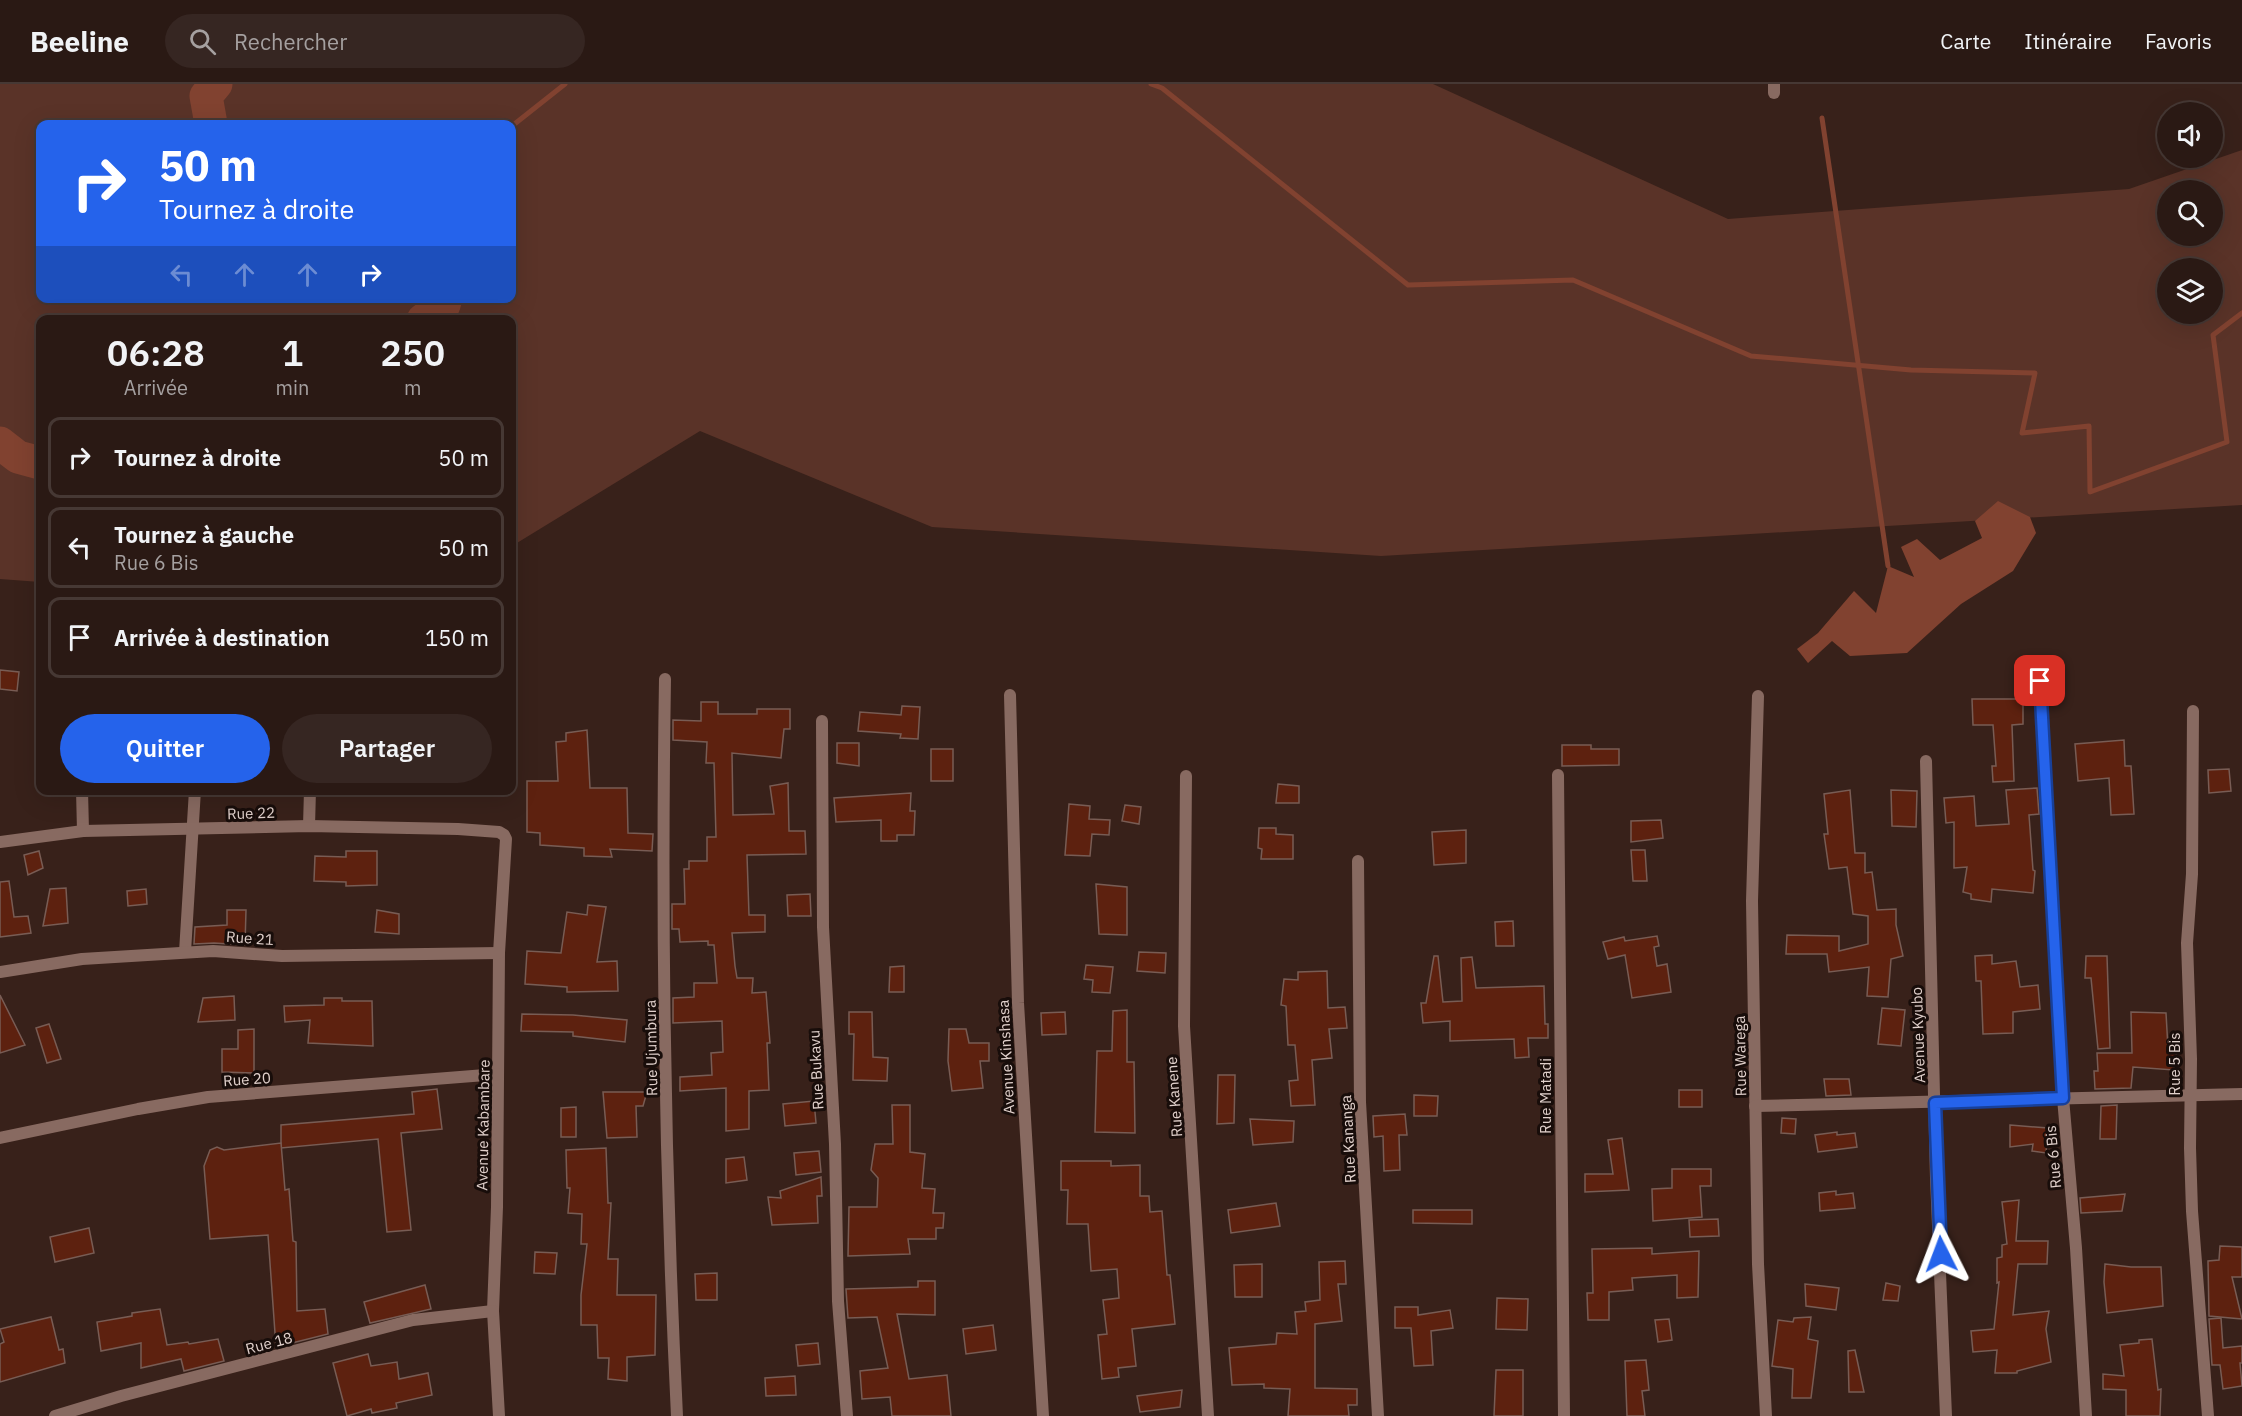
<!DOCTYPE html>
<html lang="fr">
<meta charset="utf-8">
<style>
:root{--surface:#2a1914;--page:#362622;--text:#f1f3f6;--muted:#a5a0a0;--line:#463834;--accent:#2563eb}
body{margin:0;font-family:"IBM Plex Sans",sans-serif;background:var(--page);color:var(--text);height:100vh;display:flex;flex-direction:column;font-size:22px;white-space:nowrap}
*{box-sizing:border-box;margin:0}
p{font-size:20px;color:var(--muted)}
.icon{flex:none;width:33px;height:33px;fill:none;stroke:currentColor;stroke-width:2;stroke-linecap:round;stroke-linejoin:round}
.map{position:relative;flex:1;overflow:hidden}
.panel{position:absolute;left:36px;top:231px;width:480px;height:480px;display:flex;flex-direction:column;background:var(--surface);border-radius:12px;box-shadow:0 6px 24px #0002,0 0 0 2px var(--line)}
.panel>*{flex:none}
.top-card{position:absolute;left:36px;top:36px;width:480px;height:183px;border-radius:12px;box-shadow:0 6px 24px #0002,0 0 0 2px var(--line);background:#2563eb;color:#fff;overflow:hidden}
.tools{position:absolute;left:2157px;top:18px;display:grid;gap:12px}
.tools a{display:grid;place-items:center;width:66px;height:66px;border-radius:50%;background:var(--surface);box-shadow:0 6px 24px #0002,0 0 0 2px var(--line);font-size:30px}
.pin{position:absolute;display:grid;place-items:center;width:51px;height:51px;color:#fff;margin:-26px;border-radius:12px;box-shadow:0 3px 9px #0006}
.me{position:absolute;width:66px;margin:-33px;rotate:357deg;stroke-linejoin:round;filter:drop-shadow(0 0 4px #0008)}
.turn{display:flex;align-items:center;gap:21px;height:126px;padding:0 24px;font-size:27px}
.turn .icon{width:78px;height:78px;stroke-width:2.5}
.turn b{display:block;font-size:42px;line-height:51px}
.lanes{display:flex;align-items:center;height:57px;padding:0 24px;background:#0003;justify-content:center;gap:30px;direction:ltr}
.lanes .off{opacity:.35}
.eta{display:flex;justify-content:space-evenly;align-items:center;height:102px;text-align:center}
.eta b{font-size:36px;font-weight:600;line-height:42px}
.cta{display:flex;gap:12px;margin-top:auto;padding:12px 24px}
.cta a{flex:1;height:69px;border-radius:36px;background:var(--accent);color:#fff;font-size:24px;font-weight:600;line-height:69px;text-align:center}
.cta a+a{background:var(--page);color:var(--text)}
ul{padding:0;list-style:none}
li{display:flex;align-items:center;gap:18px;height:81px;margin:0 12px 9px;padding:0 12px;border:3px solid var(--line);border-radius:12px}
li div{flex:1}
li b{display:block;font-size:22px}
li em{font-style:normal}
header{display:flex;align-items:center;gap:36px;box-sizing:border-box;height:84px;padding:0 30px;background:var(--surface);border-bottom:2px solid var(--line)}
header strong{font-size:28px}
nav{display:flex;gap:33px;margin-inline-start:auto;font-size:21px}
.search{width:420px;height:54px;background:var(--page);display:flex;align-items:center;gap:15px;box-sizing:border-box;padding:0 21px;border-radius:33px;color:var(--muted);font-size:22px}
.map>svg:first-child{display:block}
.green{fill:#5a3328;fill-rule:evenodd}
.water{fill:#814230}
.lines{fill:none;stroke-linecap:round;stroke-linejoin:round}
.stream{stroke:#814230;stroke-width:5}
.river{stroke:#814230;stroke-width:33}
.building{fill:#5d210f;stroke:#785c54;stroke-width:1.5}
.street{stroke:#886a61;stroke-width:12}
.route-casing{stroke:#184099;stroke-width:15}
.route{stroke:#2563eb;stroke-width:10}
.labels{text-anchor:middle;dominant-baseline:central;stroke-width:6;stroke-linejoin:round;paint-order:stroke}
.street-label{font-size:15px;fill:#e0d0cb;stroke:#180d0a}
</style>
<header>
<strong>Beeline</strong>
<div class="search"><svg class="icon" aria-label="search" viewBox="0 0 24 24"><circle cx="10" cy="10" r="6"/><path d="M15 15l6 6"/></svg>Rechercher</div>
<nav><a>Carte</a><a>Itinéraire</a><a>Favoris</a></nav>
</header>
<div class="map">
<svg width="2242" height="1332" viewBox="0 0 2242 1332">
<rect width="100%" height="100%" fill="#38211a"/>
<path class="green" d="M 0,0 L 1433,0 L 1728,135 L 2129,105 L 2242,66 L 2242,421 L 1381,472 L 932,443 L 700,347 L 512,462 L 512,236 L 40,236 L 40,498 L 0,495 ZM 40,40 L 512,40 L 512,214 L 40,214 ZM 2168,106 L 2212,106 L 2212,152 L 2168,152 ZM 2168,184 L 2212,184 L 2212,230 L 2168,230 Z"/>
<polygon class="water" points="1998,417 2030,433 2036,449 2013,487 1961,520 1907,569 1850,572 1832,557 1808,579 1797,565 1818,549 1854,507 1876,529 1888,482 1914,493 1901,463 1917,455 1940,476 1982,454 1975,437"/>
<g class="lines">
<g class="stream">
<polyline points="1151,0 1162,4 1408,201 1573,196 1751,272 1911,286 2035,289 2022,349 2089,342 2090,408 2227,358 2213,251 2242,229"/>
<polyline points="1822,34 1888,482"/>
<polyline points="512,42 565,0"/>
</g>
<g class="river">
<polyline points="211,40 206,12 216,0"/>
<polyline points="423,236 444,221 446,214"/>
<polyline points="0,359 18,373 40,379"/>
</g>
</g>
<g class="building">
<polygon points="0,586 19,588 17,607 0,605"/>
<polygon points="1972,615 2023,615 2023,640 2012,641 2014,697 1993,698 1992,682 1996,682 1993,641 1973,641"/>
<polygon points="701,618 718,618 718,630 757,630 757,625 790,625 790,645 784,645 781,674 732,669 733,731 774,730 770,702 788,699 789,747 805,747 806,770 747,771 749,831 765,831 765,848 732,849 735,882 737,894 753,894 752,909 766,908 770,959 767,959 769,1006 749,1007 749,1045 726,1047 726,1004 680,1007 680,993 712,991 711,969 723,968 722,937 673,939 673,914 694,913 694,899 717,899 714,861 708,861 708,857 680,858 679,845 672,845 672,820 685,820 684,785 689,785 689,777 707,777 707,753 716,753 714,679 706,679 707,658 673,656 673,636 701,637"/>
<polygon points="902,622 920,623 918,655 900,654 901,650 858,647 860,628 901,631"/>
<polygon points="587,646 590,704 627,704 628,749 653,750 652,767 610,765 612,773 584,772 584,764 540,761 540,749 527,748 527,697 558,697 556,658 566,657 566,649"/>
<polygon points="2124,656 2125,682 2131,682 2134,730 2111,731 2109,694 2078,697 2075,660"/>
<polygon points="837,659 859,659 859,682 837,679"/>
<polygon points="1562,661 1591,661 1591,665 1619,665 1619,681 1562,682"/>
<rect x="931" y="665" width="22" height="32"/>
<polygon points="2229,685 2231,707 2209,709 2208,686"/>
<polygon points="1278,700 1299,702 1299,719 1276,719"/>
<polygon points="2037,704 2039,730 2029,731 2033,786 2035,787 2033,809 1992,805 1991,818 1971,815 1971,810 1963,808 1967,783 1954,784 1954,738 1946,739 1944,714 1974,712 1976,742 2009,740 2006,706"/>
<polygon points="1850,706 1855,769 1865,769 1865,789 1872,788 1877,826 1896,825 1896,841 1903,872 1891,875 1888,913 1867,912 1869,883 1829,888 1827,870 1786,870 1787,851 1839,852 1839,867 1868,860 1868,832 1853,830 1847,783 1829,785 1824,750 1828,750 1824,710"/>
<polygon points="1891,706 1917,707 1916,743 1892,742"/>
<polygon points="911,709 910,727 915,727 914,751 897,751 897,757 881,757 881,736 836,738 834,714"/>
<polygon points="1069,720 1090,722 1089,735 1110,736 1109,751 1092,750 1090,772 1065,771"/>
<polygon points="1125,721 1141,723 1139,740 1122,737"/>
<polygon points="1661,736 1663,754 1631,758 1631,737"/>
<polygon points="1259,744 1276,744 1276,750 1293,751 1293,775 1261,775 1262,765 1258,764"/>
<polygon points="1466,746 1466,779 1434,781 1432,748"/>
<polygon points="1631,766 1645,766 1647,797 1633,797"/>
<polygon points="39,767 43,784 28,791 24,771"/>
<polygon points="346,767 377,767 377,801 346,802 346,798 314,797 315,772 346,773"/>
<polygon points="9,797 14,833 28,832 31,849 0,853 0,798"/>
<polygon points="1096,800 1127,803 1127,851 1099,850"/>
<polygon points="66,804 68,839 43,842 50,805"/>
<polygon points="146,805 147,820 128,822 127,807"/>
<polygon points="810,810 811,832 788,832 787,811"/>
<polygon points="588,821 606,823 597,878 617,877 618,907 567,908 567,903 525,900 527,867 561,869 567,828 587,831"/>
<polygon points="227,826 246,826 245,861 214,859 194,860 195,843 227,841"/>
<polygon points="377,826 399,830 399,850 375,848"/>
<polygon points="1513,837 1514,862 1496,862 1495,838"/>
<polygon points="1657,852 1659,862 1654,863 1657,882 1667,880 1671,908 1632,914 1625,871 1608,875 1603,858 1624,853 1625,857"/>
<polygon points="1139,868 1166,869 1165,889 1137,887"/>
<polygon points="1992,871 1992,880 2016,877 2020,903 2038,901 2040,925 2013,928 2013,949 1983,950 1981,897 1976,897 1975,872"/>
<polygon points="1434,872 1438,872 1443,918 1462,917 1461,874 1472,873 1476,904 1544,902 1545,940 1548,940 1548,954 1528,954 1529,973 1515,974 1514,955 1450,957 1450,937 1423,939 1421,919 1426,919"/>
<polygon points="2086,872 2107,872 2110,964 2098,965 2091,894 2085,894"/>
<polygon points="1086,881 1113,883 1110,909 1092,908 1093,896 1084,895"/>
<polygon points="904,882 904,908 889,908 890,883"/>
<polygon points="1327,887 1328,924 1345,923 1347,944 1329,945 1332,974 1312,976 1315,1021 1291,1022 1289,997 1298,996 1295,961 1288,961 1286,922 1281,921 1284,895 1298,896 1298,888"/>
<polygon points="0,911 25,961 0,969"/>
<polygon points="234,912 235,936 198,938 203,914"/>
<polygon points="324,914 342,914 342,917 372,917 373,962 308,959 310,936 285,938 284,922 324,921"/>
<polygon points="1882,924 1905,926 1901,962 1878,960"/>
<polygon points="1127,926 1127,978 1134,978 1135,1049 1095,1048 1097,967 1112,967 1113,927"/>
<polygon points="849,928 872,928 873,973 888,974 887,997 853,996 854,950 849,950"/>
<polygon points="1065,928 1066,950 1042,951 1041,929"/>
<polygon points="2131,928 2166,929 2168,964 2177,965 2174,986 2133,983 2131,1004 2095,1005 2094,987 2098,987 2097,969 2132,969"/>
<polygon points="522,930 573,931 627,936 625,958 573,952 573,948 521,947"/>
<polygon points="49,940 61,975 47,979 36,944"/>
<polygon points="254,945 254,989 222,988 222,965 238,965 238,946"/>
<polygon points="949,945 966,945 969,959 989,959 989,977 980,977 983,1004 952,1007 948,977"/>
<polygon points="1218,991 1235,991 1234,1039 1217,1040"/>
<polygon points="1824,995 1849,995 1851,1011 1826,1012"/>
<polygon points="437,1005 442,1045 401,1049 411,1146 387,1148 378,1055 281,1064 281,1041 414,1030 412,1008"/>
<rect x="1679" y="1006" width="23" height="17"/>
<polygon points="603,1008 647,1008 643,1022 636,1022 637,1053 607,1054"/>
<polygon points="1414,1011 1438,1012 1437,1032 1414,1032"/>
<polygon points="814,1017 816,1039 785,1042 783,1020"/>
<polygon points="892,1021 910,1021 910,1068 925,1070 922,1104 935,1105 933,1129 944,1129 943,1144 936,1144 936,1155 908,1155 910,1170 848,1172 849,1123 877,1123 878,1094 871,1086 875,1060 893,1060"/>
<polygon points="2117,1021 2116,1055 2100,1055 2101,1022"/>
<polygon points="576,1023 576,1053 561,1053 561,1024"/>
<polygon points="1405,1030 1407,1051 1399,1051 1400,1086 1384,1087 1383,1052 1374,1053 1373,1032"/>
<polygon points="1782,1034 1796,1035 1795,1050 1781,1049"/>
<polygon points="1250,1035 1294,1037 1293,1058 1253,1061"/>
<polygon points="2010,1041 2048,1044 2046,1069 2032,1067 2033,1060 2010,1063"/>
<polygon points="1837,1048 1837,1051 1855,1049 1857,1063 1818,1068 1815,1051"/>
<polygon points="1622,1054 1629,1106 1585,1108 1585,1090 1613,1090 1608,1056"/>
<polygon points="281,1059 285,1106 289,1105 293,1157 296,1158 297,1227 325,1225 328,1250 276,1263 268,1151 210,1155 204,1082 210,1066 217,1063 224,1066"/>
<polygon points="606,1064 608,1119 611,1119 608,1175 618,1175 617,1211 656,1211 655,1271 627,1273 627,1297 608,1295 609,1274 598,1274 597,1241 581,1241 581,1211 587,1160 581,1160 582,1130 568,1129 570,1104 567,1104 566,1066"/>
<polygon points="819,1067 821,1088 796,1091 794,1069"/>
<polygon points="744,1073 747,1096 726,1099 726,1075"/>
<polygon points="1061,1077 1111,1077 1111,1082 1140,1081 1140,1112 1149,1112 1150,1128 1162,1127 1167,1191 1170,1191 1175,1240 1132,1245 1136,1282 1118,1284 1119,1293 1102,1295 1098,1251 1107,1250 1103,1216 1119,1214 1117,1185 1091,1187 1088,1140 1067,1140 1068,1106 1061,1106"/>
<polygon points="1672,1085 1711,1085 1711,1102 1700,1102 1702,1133 1653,1137 1652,1105 1672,1104"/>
<polygon points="821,1093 822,1112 817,1112 818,1139 772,1141 768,1113 781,1114 780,1107"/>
<polygon points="1836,1107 1836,1111 1853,1109 1855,1124 1820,1127 1819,1109"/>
<polygon points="2125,1110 2122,1127 2081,1129 2080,1114"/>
<polygon points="2019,1116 2016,1157 2048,1157 2047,1180 2018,1180 2013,1231 2049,1227 2046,1245 2051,1278 2017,1287 2017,1289 1995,1289 1997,1266 1973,1268 1971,1247 1994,1245 1999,1198 1997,1199 1997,1174 2002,1173 2002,1161 2007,1160 2002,1118"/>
<polygon points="1276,1119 1280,1142 1231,1149 1228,1126"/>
<polygon points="1413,1126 1472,1126 1472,1140 1413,1139"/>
<polygon points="1718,1135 1719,1152 1690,1153 1689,1136"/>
<polygon points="89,1144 94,1169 55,1178 50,1153"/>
<polygon points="2220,1162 2242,1163 2242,1193 2232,1193 2242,1235 2209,1232 2208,1177 2219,1176"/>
<polygon points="1652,1164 1652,1170 1699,1167 1698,1213 1677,1214 1677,1191 1632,1194 1633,1206 1609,1208 1609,1236 1588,1236 1587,1209 1593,1209 1592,1165"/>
<polygon points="535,1168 557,1169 555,1190 534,1189"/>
<polygon points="1345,1177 1346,1200 1338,1200 1342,1237 1315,1240 1315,1304 1357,1305 1357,1321 1348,1321 1349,1332 1288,1332 1290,1305 1264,1304 1264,1300 1232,1301 1229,1264 1276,1260 1277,1249 1297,1250 1295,1228 1306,1227 1305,1218 1320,1216 1319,1178"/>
<polygon points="1262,1180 1262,1213 1235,1213 1234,1181"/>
<polygon points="2105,1180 2131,1183 2161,1183 2163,1222 2107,1229 2104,1198"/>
<polygon points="717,1189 717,1216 696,1216 695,1190"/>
<polygon points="918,1197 935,1197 935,1231 897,1230 909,1295 947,1291 951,1332 892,1332 890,1313 862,1315 860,1287 888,1284 877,1233 848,1234 846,1205 918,1203"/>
<polygon points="1886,1199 1900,1202 1898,1217 1883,1216"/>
<polygon points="1805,1200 1839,1204 1836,1226 1806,1222"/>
<polygon points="425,1201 431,1225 370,1239 364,1218"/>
<polygon points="1497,1214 1528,1215 1527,1246 1496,1245"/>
<polygon points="1395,1223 1418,1223 1418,1231 1450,1226 1453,1244 1431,1247 1433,1281 1414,1282 1411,1244 1395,1244"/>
<polygon points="160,1225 167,1261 188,1258 189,1260 218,1255 224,1277 184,1287 181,1275 141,1284 141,1259 101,1267 97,1238 132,1232 132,1229"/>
<polygon points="51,1233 59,1266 63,1265 65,1279 0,1298 0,1260 4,1258 0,1245"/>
<polygon points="1811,1233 1808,1255 1818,1257 1811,1314 1792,1314 1793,1285 1772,1282 1778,1236 1793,1238 1794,1234"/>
<polygon points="2221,1234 2223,1264 2242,1262 2242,1279 2240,1279 2242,1302 2223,1305 2220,1281 2212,1281 2209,1235"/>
<polygon points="1669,1235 1672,1256 1658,1258 1655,1236"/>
<polygon points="993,1241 996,1266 966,1270 963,1245"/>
<polygon points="2152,1255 2158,1306 2161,1305 2160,1332 2126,1332 2126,1306 2103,1305 2103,1290 2124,1292 2120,1261 2139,1259 2139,1256"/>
<polygon points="818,1259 820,1280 798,1282 796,1261"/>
<polygon points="1855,1266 1864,1308 1849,1308 1848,1267"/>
<polygon points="368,1270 371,1282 397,1278 399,1295 428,1289 432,1311 396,1319 397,1324 372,1329 371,1325 347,1332 333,1279"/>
<polygon points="1646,1276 1649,1306 1642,1307 1645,1332 1627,1332 1625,1277"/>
<polygon points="1496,1286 1523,1286 1523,1332 1494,1332"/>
<polygon points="795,1292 796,1311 766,1312 765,1294"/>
<polygon points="1182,1306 1180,1323 1140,1328 1137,1312"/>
</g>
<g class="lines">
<g class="street">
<polyline points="1774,0 1774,9"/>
<path d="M 665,595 C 661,841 665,1087 677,1332"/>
<polyline points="2040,597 2063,1014 2076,1164 2086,1332"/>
<polyline points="1010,611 1018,919 1043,1332"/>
<polyline points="1758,612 1752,817 1758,1180 1766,1332"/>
<polyline points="2193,627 2192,790 2187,859 2191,975 2190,1064 2192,1127 2208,1332"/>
<polyline points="822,637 823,843 835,1060 838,1217 847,1332"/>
<polyline points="1926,677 1936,1094 1946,1332"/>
<polyline points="1558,691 1564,1332"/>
<polyline points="1186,692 1184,942 1208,1332"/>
<polyline points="82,706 83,747"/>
<polyline points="309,742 310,706"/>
<polyline points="0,758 83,747 309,742 458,745 499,748 504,751 506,755 499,869 497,1123 493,1227 499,1332"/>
<polyline points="1358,777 1360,1018 1378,1332"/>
<polyline points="185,868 195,706"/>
<polyline points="0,888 82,875 213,867 282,872 499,869"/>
<polyline points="1755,1022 2242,1010"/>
<polyline points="0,1054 138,1025 208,1013 498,990"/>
<polyline points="55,1332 121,1312 413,1236 493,1227"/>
</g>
</g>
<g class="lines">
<g class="route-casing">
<polyline id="route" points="1941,1170 1935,1019 2063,1014 2040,597"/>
</g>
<use href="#route" class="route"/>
</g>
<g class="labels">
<g class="street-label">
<text transform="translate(251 729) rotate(-2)">Rue 22</text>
<text transform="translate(250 854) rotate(4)">Rue 21</text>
<text transform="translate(1918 951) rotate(-92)">Avenue Kyubo</text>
<text transform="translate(651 964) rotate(-91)">Rue Ujumbura</text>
<text transform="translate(1740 972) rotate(-91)">Rue Warega</text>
<text transform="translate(1006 973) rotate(-93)">Avenue Kinshasa</text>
<text transform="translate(2174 980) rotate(-90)">Rue 5 Bis</text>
<text transform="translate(816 986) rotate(-93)">Rue Bukavu</text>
<text transform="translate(247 995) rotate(-4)">Rue 20</text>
<text transform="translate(1545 1012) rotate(-90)">Rue Matadi</text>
<text transform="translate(1174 1013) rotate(-94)">Rue Kanene</text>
<text transform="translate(483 1041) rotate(-89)">Avenue Kabambare</text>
<text transform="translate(1348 1055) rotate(-93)">Rue Kananga</text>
<text transform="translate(2053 1073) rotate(-95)">Rue 6 Bis</text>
<text transform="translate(269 1259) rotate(-15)">Rue 18</text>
</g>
</g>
</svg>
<div class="tools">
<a><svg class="icon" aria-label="sound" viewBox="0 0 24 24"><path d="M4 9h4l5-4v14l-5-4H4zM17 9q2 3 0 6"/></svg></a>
<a><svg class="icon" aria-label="search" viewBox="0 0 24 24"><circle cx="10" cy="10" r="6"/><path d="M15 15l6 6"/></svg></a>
<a><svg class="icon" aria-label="layers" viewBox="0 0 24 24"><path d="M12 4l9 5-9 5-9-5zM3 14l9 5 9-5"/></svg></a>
</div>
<div class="pin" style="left:2040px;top:597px;background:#d93025"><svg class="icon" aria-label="arrive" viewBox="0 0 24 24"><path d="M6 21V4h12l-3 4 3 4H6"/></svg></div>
<svg class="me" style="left:1941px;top:1170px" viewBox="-20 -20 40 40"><path d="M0-17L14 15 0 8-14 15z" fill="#2563eb" stroke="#fff" stroke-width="4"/></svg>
<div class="top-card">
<div class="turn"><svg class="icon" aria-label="right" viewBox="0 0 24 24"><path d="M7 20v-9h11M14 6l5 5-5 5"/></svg><div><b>50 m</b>Tournez à droite</div></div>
<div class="lanes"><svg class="icon off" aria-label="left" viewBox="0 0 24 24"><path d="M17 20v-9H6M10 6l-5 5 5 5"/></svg><svg class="icon off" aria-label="ahead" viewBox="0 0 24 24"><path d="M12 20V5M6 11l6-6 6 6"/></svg><svg class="icon off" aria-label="ahead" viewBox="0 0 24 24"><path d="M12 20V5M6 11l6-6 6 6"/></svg><svg class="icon" aria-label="right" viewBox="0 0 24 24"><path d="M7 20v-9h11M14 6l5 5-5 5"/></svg></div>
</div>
<section class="panel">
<div class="eta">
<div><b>06:28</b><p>Arrivée</p></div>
<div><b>1</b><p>min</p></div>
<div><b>250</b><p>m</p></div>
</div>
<ul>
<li><svg class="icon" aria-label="right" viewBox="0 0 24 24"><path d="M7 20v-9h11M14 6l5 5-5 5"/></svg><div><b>Tournez à droite</b></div><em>50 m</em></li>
<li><svg class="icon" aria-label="left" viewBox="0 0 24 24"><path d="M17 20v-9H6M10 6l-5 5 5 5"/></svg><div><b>Tournez à gauche</b><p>Rue 6 Bis</p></div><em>50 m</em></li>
<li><svg class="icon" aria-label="arrive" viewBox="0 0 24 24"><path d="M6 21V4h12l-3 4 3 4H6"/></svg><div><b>Arrivée à destination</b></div><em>150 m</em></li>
</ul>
<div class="cta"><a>Quitter</a><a>Partager</a></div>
</section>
</div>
